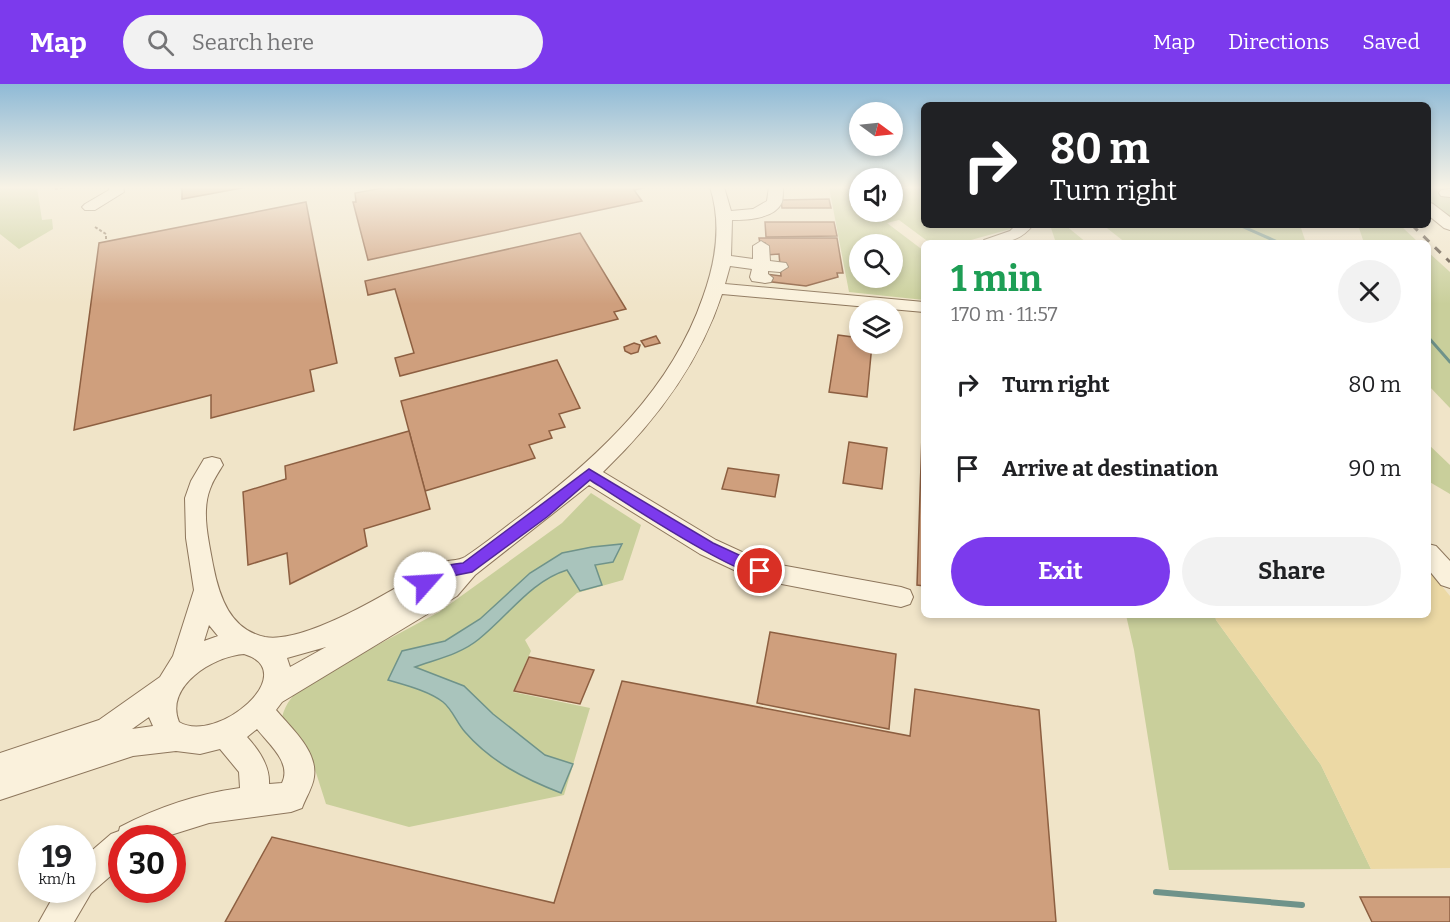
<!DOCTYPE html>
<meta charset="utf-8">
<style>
:root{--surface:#fff;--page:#f2f2f2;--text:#202124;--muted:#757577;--accent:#7c3aed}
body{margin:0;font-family:Bitter,serif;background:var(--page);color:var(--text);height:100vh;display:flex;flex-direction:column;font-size:22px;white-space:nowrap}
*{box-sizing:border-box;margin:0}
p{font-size:20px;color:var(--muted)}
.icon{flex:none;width:33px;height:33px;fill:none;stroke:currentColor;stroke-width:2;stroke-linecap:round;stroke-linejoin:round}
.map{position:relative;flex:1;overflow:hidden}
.side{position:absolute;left:921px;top:156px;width:510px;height:378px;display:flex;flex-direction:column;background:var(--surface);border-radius:9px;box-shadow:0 3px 9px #0003}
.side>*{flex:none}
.top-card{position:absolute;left:921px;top:18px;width:510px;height:126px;border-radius:9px;box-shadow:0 3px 9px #0003;background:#202124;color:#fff;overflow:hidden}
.needle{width:39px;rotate:105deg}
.controls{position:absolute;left:849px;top:18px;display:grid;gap:12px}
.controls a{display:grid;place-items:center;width:54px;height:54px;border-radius:50%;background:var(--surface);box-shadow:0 3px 9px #0003;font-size:30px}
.speed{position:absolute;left:18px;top:741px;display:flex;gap:12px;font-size:30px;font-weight:700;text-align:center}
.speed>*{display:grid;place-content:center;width:78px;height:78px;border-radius:50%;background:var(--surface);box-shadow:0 3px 9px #0003;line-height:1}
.speed small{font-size:15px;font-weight:400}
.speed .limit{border:9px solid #d22;background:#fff;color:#111}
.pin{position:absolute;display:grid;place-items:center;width:51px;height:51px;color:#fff;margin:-26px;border:3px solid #fff;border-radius:50%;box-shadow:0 2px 6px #0007}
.me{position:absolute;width:66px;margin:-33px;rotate:64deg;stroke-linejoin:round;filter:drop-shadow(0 0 4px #0008)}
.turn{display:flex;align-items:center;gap:21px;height:126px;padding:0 30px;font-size:27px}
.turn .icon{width:78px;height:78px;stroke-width:2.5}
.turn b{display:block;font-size:42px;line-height:51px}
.round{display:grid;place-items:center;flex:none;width:63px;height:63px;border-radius:32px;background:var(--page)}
.summary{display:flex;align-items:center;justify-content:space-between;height:102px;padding:0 30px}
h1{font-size:36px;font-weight:700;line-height:45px;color:#1e9e55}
.cta{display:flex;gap:12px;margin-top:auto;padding:12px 30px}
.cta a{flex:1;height:69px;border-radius:36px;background:var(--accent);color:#fff;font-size:24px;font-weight:700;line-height:69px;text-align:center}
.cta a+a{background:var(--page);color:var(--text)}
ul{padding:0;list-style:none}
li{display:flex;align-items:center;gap:18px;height:84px;padding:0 30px}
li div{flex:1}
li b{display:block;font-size:22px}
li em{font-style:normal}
header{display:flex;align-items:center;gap:36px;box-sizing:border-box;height:84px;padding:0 30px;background:var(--accent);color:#fff}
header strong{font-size:28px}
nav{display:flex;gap:33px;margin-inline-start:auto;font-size:21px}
.search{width:420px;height:54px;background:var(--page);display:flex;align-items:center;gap:15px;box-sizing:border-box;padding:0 21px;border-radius:33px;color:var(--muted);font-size:22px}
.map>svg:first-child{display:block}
.green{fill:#c9cf9b;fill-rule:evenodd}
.sand{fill:#ecd9a5}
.cemetery{fill:#bfc49a}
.water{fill:#a9c4bc;stroke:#6f938a;stroke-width:1.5}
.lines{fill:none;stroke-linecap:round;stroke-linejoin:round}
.stream-far1{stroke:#6f938a;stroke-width:3}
.stream{stroke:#6f938a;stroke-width:6}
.building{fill:#cf9f7d;stroke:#8d5f41;stroke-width:1.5}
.minor-casing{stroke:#8d765c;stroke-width:2}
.path{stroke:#8d765c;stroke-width:2;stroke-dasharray:3 2;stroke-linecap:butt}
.minor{fill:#faf1dc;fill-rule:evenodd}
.rail{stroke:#3d2e20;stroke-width:3;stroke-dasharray:8 8;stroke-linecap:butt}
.route{fill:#7c3aed;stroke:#51269a;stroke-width:1.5}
</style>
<header>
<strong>Map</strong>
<div class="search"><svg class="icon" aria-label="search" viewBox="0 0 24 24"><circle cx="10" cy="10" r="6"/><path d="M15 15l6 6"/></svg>Search here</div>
<nav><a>Map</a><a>Directions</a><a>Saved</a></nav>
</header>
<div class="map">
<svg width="1450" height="838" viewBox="0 0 1450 838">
<rect width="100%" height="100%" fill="#f0e4c8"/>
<g class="green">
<polygon points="0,103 37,103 42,136 52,135 53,145 19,165 0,150"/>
<path d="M 829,103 L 859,103 L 860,128 L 892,128 L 893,103 L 924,103 L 924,141 L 1015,141 L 1014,144 L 971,156 L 971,159 L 930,159 L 899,136 L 887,139 L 924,167 L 924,216 L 849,208 ZM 860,160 L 892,160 L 892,194 L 860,194 Z"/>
<polygon points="1050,141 1065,141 1087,159 1056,159"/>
<polygon points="1103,141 1300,141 1306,159 1126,159"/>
<polygon points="1358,141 1400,141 1419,159 1364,159"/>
<polygon points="1428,168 1450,188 1450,324 1428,301"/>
<polygon points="1428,360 1450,381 1450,410 1428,397"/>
<path d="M 591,409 L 641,441 L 623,496 L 577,509 L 525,556 L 531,567 L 513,608 L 590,624 L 564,711 L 409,743 L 326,720 L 310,670 L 282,633 C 286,618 294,610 305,600 L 439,528 L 562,439 Z"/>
<polygon points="1126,531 1215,531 1216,536 1321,681 1371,785 1169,786 1134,566"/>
</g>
<polygon class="sand" points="1428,485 1450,512 1450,784 1371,785 1321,681 1216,536 1215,531 1428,531"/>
<polygon class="cemetery" points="1428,103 1450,103 1450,144 1428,124"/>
<path class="water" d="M 622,460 L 613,478 L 595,481 L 602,501 L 580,507 L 567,486 C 531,497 508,532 479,555 C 461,570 437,575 415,583 L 464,602 L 493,630 L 545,671 L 573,680 L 561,709 C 525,695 491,678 465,648 C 457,639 452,625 443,618 C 429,607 405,601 388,596 L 402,567 L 445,557 L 480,535 L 530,489 L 562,469 L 592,463 Z"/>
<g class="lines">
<g class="stream-far1">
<polyline points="1239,141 1280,159"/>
<polyline points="1428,253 1450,278"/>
</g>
<polyline class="stream" points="1156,808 1302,821"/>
</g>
<g class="building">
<polygon points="182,103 247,103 182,115"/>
<polygon points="388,103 397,103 398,105 408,103 647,103 634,106 642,117 368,176 353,118 356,118 355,109"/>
<polygon points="829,115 831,124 782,124 781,116"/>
<polygon points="306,118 337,279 310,286 314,307 211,334 211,311 74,346 99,159"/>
<polygon points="765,138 834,138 837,152 766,153"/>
<polygon points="580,149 626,225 614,228 618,235 400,292 395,274 414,269 395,205 368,211 365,197"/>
<polygon points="759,154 837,154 843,189 837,189 838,193 806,202 764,197 766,190 781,192 779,170 766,171 765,159 760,159"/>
<polygon points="838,251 860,254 860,260 872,260 867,313 829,308"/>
<polygon points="656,252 660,259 645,263 641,257"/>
<polygon points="634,259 640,261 638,268 631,270 625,267 624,263"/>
<polygon points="557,276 580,324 559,330 565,343 549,347 552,354 529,361 535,374 425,407 401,317"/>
<polygon points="924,291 924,502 917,501"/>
<polygon points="409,347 430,425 364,445 367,462 290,500 287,469 248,481 243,408 286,395 285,382"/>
<polygon points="849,358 887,364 882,405 843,399"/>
<polygon points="728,384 779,391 775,413 722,405"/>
<polygon points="770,548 896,570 889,645 757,619"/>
<polygon points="529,573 594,586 580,620 514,607"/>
<polygon points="622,597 910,652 915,605 1039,626 1056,838 225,838 272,753 554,819"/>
<polygon points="1360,813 1450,813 1450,838 1372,838"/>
</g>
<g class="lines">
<g class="minor-casing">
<g id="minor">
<polygon points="109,103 123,103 124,108 95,126 85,126 82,123 85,120 109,106"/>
<path d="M 710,103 L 724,103 L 731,127 L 753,125 L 767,117 L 769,103 L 783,103 C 783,107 783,114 782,118 C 775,135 747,136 732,136 L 731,172 L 753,175 L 753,162 L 761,157 L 769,162 L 770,177 L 786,179 L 788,183 L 780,188 L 768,187 L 768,190 L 773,194 L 771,198 L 765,199 L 752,197 L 750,193 L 752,185 L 730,182 L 725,200 L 924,218 L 924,228 L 722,210 C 699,280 656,337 603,388 L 716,456 L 764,478 L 901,503 L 910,506 L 913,513 L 910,520 L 901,523 L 751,494 L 700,470 L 589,401 L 475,491 L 457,512 L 282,618 L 276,626 C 291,644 318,667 314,693 C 313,703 305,715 302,724 L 291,728 L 209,739 L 161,754 L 122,754 L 122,782 L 91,809 L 74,838 L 39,838 L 57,806 L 82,806 L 82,775 L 111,750 L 119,747 L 120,743 C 158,723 197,710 240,704 L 239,688 L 220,665 L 200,670 L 176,667 L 133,672 L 0,716 L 0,669 L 99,636 L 160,593 L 173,572 L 194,506 L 186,454 L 185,414 L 191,397 L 204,375 L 212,373 L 220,375 L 223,381 C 218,389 213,396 210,405 C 201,428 209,458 213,481 C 219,512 230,546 265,553 C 305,560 389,508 423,488 C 429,484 435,479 443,478 C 450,476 458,477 465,473 C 485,460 504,444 523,430 C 599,372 671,306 703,213 C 716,177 722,140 710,103 ZM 209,541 L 218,552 L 204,557 ZM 326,563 L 290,583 L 287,574 ZM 244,570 C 303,588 217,661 179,638 C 164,602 214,572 244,570 ZM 149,633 L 153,642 L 132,645 ZM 257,645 C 269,660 292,679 282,699 L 269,700 C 270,682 259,666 247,653 Z"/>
<polygon points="1450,105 1450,113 1441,112 1439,109 1441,106"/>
<polygon points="1428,118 1433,120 1450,133 1450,146 1444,144 1428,131"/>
<path d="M 1016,141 L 1033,141 C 1019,159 1003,159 982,159 L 984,156 L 1010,147 Z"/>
<polygon points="1428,460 1436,462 1450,477 1450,504 1441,501 1428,485"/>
</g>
</g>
<g class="path">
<polyline points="55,105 66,103"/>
<polyline points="95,143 106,150 106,156"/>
</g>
<use href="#minor" class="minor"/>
<polyline class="rail" points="1412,141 1450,178"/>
</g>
<linearGradient id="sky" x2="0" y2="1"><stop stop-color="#8fbad6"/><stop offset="0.47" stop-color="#f8f3e6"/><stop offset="1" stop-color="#f8f3e6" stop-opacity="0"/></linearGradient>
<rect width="1450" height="220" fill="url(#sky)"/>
<path class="route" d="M 589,385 L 713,459 L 765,483 L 767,487 L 765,491 C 744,498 615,412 590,396 L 547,433 L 472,488 L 447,493 L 425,505 L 420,504 L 418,499 C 426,484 447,481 463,479 Z"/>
</svg>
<div class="controls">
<a><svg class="needle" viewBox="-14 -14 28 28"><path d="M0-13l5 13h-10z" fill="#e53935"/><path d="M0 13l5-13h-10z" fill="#757577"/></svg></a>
<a><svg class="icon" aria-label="sound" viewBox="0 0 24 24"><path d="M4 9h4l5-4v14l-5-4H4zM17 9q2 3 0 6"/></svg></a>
<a><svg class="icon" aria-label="search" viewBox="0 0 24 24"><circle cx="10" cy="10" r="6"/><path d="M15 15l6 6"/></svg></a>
<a><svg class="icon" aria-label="layers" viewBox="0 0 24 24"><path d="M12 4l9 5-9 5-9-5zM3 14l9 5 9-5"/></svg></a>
</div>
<div class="speed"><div>19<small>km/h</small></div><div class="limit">30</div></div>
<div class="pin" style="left:760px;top:487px;background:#d93025"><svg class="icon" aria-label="arrive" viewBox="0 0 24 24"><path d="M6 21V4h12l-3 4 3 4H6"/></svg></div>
<svg class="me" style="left:425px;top:499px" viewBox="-20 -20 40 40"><circle r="19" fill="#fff"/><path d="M0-13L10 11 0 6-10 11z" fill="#7c3aed"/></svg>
<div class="top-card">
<div class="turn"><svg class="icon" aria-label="right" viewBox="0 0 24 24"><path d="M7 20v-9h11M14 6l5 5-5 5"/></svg><div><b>80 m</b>Turn right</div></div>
</div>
<section class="side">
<div class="summary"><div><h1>1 min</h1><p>170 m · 11:57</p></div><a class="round"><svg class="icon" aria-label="close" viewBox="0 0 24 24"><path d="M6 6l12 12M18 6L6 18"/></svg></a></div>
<ul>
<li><svg class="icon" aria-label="right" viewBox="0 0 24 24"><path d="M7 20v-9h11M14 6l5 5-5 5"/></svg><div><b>Turn right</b></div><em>80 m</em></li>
<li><svg class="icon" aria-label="arrive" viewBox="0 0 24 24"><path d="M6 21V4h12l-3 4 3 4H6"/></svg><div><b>Arrive at destination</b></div><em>90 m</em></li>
</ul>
<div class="cta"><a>Exit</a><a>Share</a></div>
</section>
</div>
